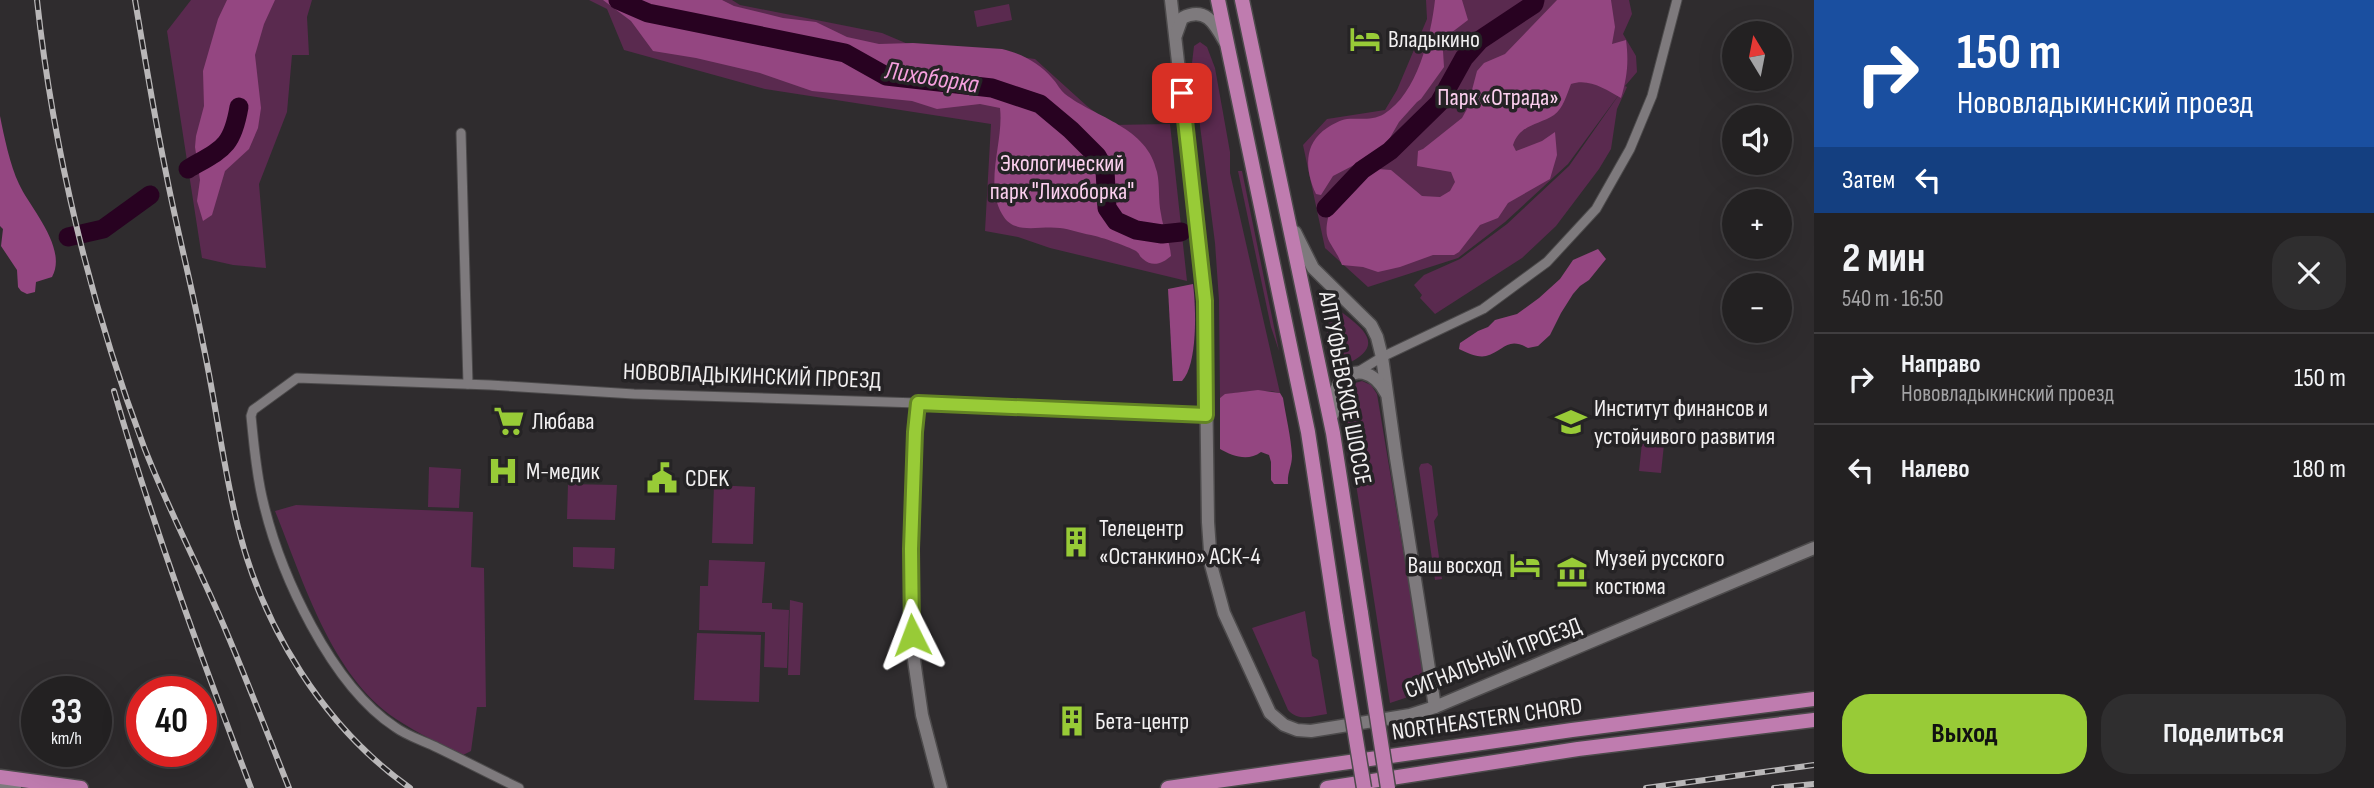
<!DOCTYPE html>
<html lang="ru">
<meta charset="utf-8">
<style>
:root{--surface:#232122;--page:#2f2e2f;--text:#f1f3f6;--muted:#a3a3a5;--line:#403e40;--accent:#98cb37}
body{margin:0;font-family:"Sofia Sans Condensed",sans-serif;background:var(--page);color:var(--text);height:100vh;display:flex;flex-direction:column;font-size:26px;white-space:nowrap}
*{box-sizing:border-box;margin:0}
p{font-size:23px;color:var(--muted)}
.icon{flex:none;width:38px;height:38px;fill:none;stroke:currentColor;stroke-width:2;stroke-linecap:round;stroke-linejoin:round}
.map{position:relative;flex:1;overflow:hidden}
.drawer{display:flex;flex-direction:column;background:var(--surface);width:560px}
.drawer>*{flex:none}
.banner{background:#1a4fa0;color:#fff;overflow:hidden}
.needle{width:46px;rotate:350deg}
.buttons{position:absolute;left:1722px;top:21px;display:grid;gap:14px}
.buttons a{display:grid;place-items:center;width:70px;height:70px;border-radius:50%;background:var(--surface);box-shadow:0 7px 28px #0002,0 0 0 2px var(--line);font-size:35px}
.speed{position:absolute;left:21px;top:676px;display:flex;gap:14px;font-size:35px;font-weight:700;text-align:center}
.speed>*{display:grid;place-content:center;width:91px;height:91px;border-radius:50%;background:var(--surface);box-shadow:0 7px 28px #0002,0 0 0 2px var(--line);line-height:1}
.speed small{font-size:18px;font-weight:400}
.speed .limit{border:10px solid #d22;background:#fff;color:#111}
.pin{position:absolute;display:grid;place-items:center;width:60px;height:60px;color:#fff;margin:-30px;border-radius:14px;box-shadow:0 4px 10px #0006}
.me{position:absolute;width:77px;margin:-38px;rotate:357deg;stroke-linejoin:round;filter:drop-shadow(0 0 5px #0008)}
.turn{display:flex;align-items:center;gap:24px;height:147px;padding:0 28px;font-size:32px}
.turn .icon{width:91px;height:91px;stroke-width:2.5}
.turn b{display:block;font-size:49px;line-height:60px}
.then{display:flex;align-items:center;height:66px;padding:0 28px;background:#0003;gap:14px;font-size:26px}
.round{display:grid;place-items:center;flex:none;width:74px;height:74px;border-radius:28px;background:var(--page)}
.overview{display:flex;align-items:center;justify-content:space-between;height:119px;padding:0 28px}
h1{font-size:42px;font-weight:700;line-height:52px}
.button{display:flex;gap:14px;margin-top:auto;padding:14px 28px}
.button a{flex:1;height:80px;border-radius:28px;background:var(--accent);color:#111;font-size:28px;font-weight:700;line-height:80px;text-align:center}
.button a+a{background:var(--page);color:var(--text)}
ul{padding:0;list-style:none}
li{display:flex;align-items:center;gap:21px;height:91px;padding:0 28px;border-top:2px solid var(--line)}
li div{flex:1}
li b{display:block;font-size:26px}
li em{font-style:normal}
main{display:flex;flex:1;min-height:0}
.map>svg:first-child{display:block}
.green{fill:#5a2a4f}
.forest{fill:#944681}
.lines{fill:none;stroke-linecap:round;stroke-linejoin:round}
.river{stroke:#280221;stroke-width:19}
.street-casing{stroke:#4c4a4b;stroke-width:11}
.secondary-casing{stroke:#4c4a4b;stroke-width:15}
.primary-casing{stroke:#4c4a4b;stroke-width:17}
.street{stroke:#7e7a7d;stroke-width:9}
.secondary{stroke:#7e7a7d;stroke-width:12}
.primary{stroke:#bf7caf;stroke-width:14}
.rail-casing{stroke:#b9b7b8;stroke-width:6}
.rail{stroke:#252325;stroke-width:3.5;stroke-dasharray:10;stroke-linecap:butt}
.primary-bridge-casing{stroke:#4c4a4b;stroke-width:17;stroke-linecap:butt}
.primary-bridge{stroke:#bf7caf;stroke-width:14}
.route-casing{stroke:#638424;stroke-width:18}
.route{stroke:#98cb37;stroke-width:12}
.labels{text-anchor:middle;dominant-baseline:central;stroke-width:7;stroke-linejoin:round;paint-order:stroke}
.poi-label{font-size:24px;fill:#f2f0f1;stroke:#252325;text-anchor:start}
.park-label{font-size:24px;fill:#fcd0ef;stroke:#252325}
.street-label{font-size:24px;fill:#f2f0f1;stroke:#252325}
.water-label{font-size:26px;font-style:italic;fill:#f5a0de;stroke:#252325}
</style>
<main>
<div class="map">
<svg width="1814" height="788" viewBox="0 0 1814 788">
<rect width="100%" height="100%" fill="#2f2c2e"/>
<g class="green">
<polygon points="191,0 312,0 307,17 309,55 292,55 287,112 259,184 266,268 233,265 202,258 167,31"/>
<polygon points="589,0 732,0 740,5 882,33 941,58 981,52 1035,59 1087,106 1111,125 1170,124 1187,281 1050,248 1018,237 985,231 991,124 765,89 624,50 607,9"/>
<polygon points="1426,0 1629,0 1632,14 1623,34 1636,56 1637,72 1625,86 1627,87 1617,109 1611,149 1599,169 1556,226 1522,258 1435,314 1420,298 1422,295 1414,285 1424,275 1460,259 1507,224 1569,166 1623,89 1568,164 1505,222 1458,258 1368,287 1325,248 1303,145 1327,119 1385,110 1397,90 1427,19"/>
<polygon points="1009,4 1012,20 977,27 974,11"/>
<path d="M 1200,42 L 1207,47 L 1215,68 L 1230,152 L 1230,173 L 1280,393 C 1267,389 1231,391 1220,398 L 1219,300 L 1215,243 L 1192,63 L 1194,46 Z"/>
<polygon points="1238,171 1242,171 1279,351 1271,327"/>
<path d="M 1323,305 C 1333,305 1340,311 1348,317 C 1374,337 1377,350 1345,365 L 1338,363 L 1330,344 L 1322,308 Z"/>
<path d="M 1362,381 L 1371,385 L 1377,394 L 1424,676 L 1421,688 L 1411,696 L 1390,703 L 1343,400 C 1345,388 1350,384 1362,381 Z"/>
<polygon points="1643,433 1665,435 1661,473 1639,471"/>
<polygon points="1428,463 1432,466 1438,515 1434,521 1442,579 1435,580 1419,468 1421,464"/>
<polygon points="429,467 461,469 459,508 428,507"/>
<polygon points="568,484 617,485 615,520 567,519"/>
<polygon points="714,485 755,487 753,544 712,543"/>
<path d="M 296,505 L 473,512 L 471,567 L 484,568 L 486,707 L 477,707 L 471,751 L 463,755 C 441,744 417,733 396,719 C 331,676 303,580 275,511 Z"/>
<polygon points="573,547 615,548 614,569 573,567"/>
<polygon points="709,560 765,562 762,603 772,603 772,609 789,610 787,668 764,667 765,632 699,630 700,586 708,586"/>
<polygon points="790,600 803,603 800,675 788,675"/>
<path d="M 1305,611 L 1312,656 L 1318,660 L 1327,714 C 1312,716 1299,722 1288,710 L 1252,628 Z"/>
<polygon points="697,633 761,635 759,702 694,700"/>
</g>
<g class="forest">
<polygon points="227,0 275,0 264,24 255,55 261,108 258,128 249,149 225,171 212,215 203,221 197,201 200,180 195,147 196,136 204,106 203,71 218,19"/>
<path d="M 603,0 L 722,0 L 734,6 L 783,18 L 816,22 L 847,37 L 879,44 L 913,43 L 1002,49 C 1020,53 1040,63 1052,78 C 1057,83 1060,90 1065,94 C 1096,118 1148,127 1157,172 C 1160,185 1158,200 1161,214 C 1163,229 1170,241 1171,256 C 1163,263 1153,268 1143,259 C 1138,255 1141,255 1136,251 C 1127,246 1101,237 1091,235 C 1080,233 1070,229 1060,228 C 1039,225 1014,236 1002,214 C 984,182 1004,142 1000,108 L 980,104 L 937,109 L 912,101 L 812,91 L 760,73 L 696,58 L 653,51 L 631,21 Z"/>
<path d="M 1435,0 L 1462,0 L 1468,20 L 1447,36 L 1443,51 L 1444,67 L 1421,99 L 1417,102 L 1399,122 L 1383,150 L 1333,176 L 1321,195 L 1316,194 C 1305,170 1303,144 1327,128 C 1333,124 1340,120 1347,119 C 1359,118 1372,121 1384,114 C 1417,94 1431,36 1435,0 Z"/>
<path d="M 1557,0 L 1611,0 L 1615,27 L 1612,44 L 1626,40 C 1629,62 1627,78 1621,98 C 1605,89 1589,78 1571,84 C 1567,94 1563,109 1554,115 C 1539,125 1520,124 1513,145 L 1516,151 L 1542,141 L 1555,132 L 1557,155 L 1550,179 L 1508,203 L 1498,218 L 1480,225 L 1459,252 L 1454,255 L 1433,255 L 1400,267 L 1378,272 L 1363,267 L 1342,265 C 1331,238 1321,243 1330,210 L 1348,198 L 1355,183 L 1378,169 L 1391,170 L 1422,196 L 1440,197 L 1450,191 L 1455,182 L 1451,172 L 1417,166 L 1418,151 L 1423,149 L 1462,118 L 1467,109 L 1477,71 L 1484,63 L 1505,54 Z"/>
<path d="M 0,116 C 4,136 10,165 19,184 C 30,208 68,248 52,277 L 36,282 L 35,292 L 27,294 L 21,291 L 18,287 L 17,270 L 1,246 L 3,229 L 0,226 Z"/>
<path d="M 1598,249 L 1606,259 L 1589,280 L 1580,286 L 1573,294 L 1561,313 L 1550,335 L 1538,346 L 1528,348 C 1507,336 1504,351 1486,356 C 1478,358 1467,353 1459,349 L 1460,343 L 1478,331 L 1488,327 L 1495,320 L 1517,314 L 1539,298 L 1560,279 L 1573,260 Z"/>
<path d="M 1193,284 C 1196,307 1198,364 1182,381 L 1173,381 L 1168,289 Z"/>
<path d="M 1258,390 L 1280,393 L 1283,398 C 1286,417 1291,437 1292,456 C 1292,466 1287,473 1288,484 L 1274,484 L 1271,480 L 1271,462 L 1269,455 L 1261,452 C 1248,462 1232,456 1220,449 L 1220,398 L 1225,394 Z"/>
</g>
<g class="lines">
<g class="river">
<polyline points="618,0 648,13 845,53 886,76 992,88 1040,104 1071,130 1097,156 1105,170 1107,208 1116,221 1136,230 1162,234 1181,232"/>
<path d="M 188,169 C 222,149 232,148 239,107"/>
<polyline points="1326,208 1362,170 1390,151 1439,103 1464,58 1480,40 1534,4 1535,0"/>
<polyline points="68,237 103,229 150,195"/>
</g>
<g class="street-casing">
<g id="street">
<polyline points="461,133 468,384"/>
<polyline points="1356,373 1382,357 1483,309 1547,262 1596,209 1630,149 1652,96 1677,0"/>
<path d="M 519,788 C 492,775 465,761 438,748 C 424,741 407,736 395,727 C 331,685 280,574 263,501 C 256,473 254,445 251,416 L 253,410 L 297,378 L 490,385 L 634,394 L 918,403"/>
</g>
</g>
<g class="secondary-casing">
<g id="secondary">
<polyline points="1171,0 1205,301 1208,522 1211,565 1224,613 1270,713 1284,725 1297,730 1311,731 1410,715 1435,707 1814,548"/>
<path d="M 1176,35 L 1182,18 C 1206,6 1215,24 1225,42"/>
<polyline points="1295,232 1313,268 1371,325 1377,337 1382,357 1396,458 1435,707"/>
<path d="M 1333,414 C 1333,405 1333,394 1338,386 C 1353,363 1375,372 1386,393"/>
<polyline points="0,786 15,788"/>
<polyline points="941,788 922,715 914,660 911,610 915,432 918,403 1206,415"/>
</g>
</g>
<g class="primary-casing">
<g id="primary">
<polyline points="1218,0 1308,432 1336,617"/>
<polyline points="1242,0 1333,433 1361,613"/>
<polyline points="0,777 81,788"/>
<polyline points="1168,788 1572,730 1814,699"/>
<polyline points="1327,788 1578,749 1814,720"/>
</g>
</g>
<use href="#street" class="street"/>
<use href="#secondary" class="secondary"/>
<use href="#primary" class="primary"/>
<g class="rail-casing">
<g id="rail">
<path d="M 37,0 C 53,149 91,307 144,447 C 168,509 200,569 226,631 C 248,683 268,735 289,788"/>
<path d="M 135,0 C 145,58 154,115 166,173 C 177,230 192,287 203,344 C 216,404 223,467 238,527 C 263,628 324,727 410,788"/>
<path d="M 114,391 C 153,526 201,657 251,788"/>
<polyline points="1646,788 1814,765"/>
<polyline points="1774,788 1814,784"/>
</g>
</g>
<use href="#rail" class="rail"/>
<g class="primary-bridge-casing">
<g id="primary-bridge">
<polyline points="1361,613 1388,788"/>
<polyline points="1336,617 1364,788"/>
</g>
</g>
<use href="#primary-bridge" class="primary-bridge"/>
</g>
<g class="lines">
<g class="route-casing">
<polyline id="route" points="912,635 911,549 915,432 918,403 1206,415 1205,301 1182,93"/>
</g>
<use href="#route" class="route"/>
</g>
<defs>
<g id="hotel-bare" transform="scale(2.415)"><path d="M-6-4.5h1.5V1H6V5H4.5V3h-9V5H-6ZM-4 0a1.8 1.8 0 1 1 3.6 0ZM.5 0V-2.5h3Q6-2.5 6 0Z" fill="#98cb37" stroke="#252325" stroke-width="2.5" paint-order="stroke"/></g>
<g id="supermarket-bare" transform="scale(2.415)"><path d="M-6-5.5h2.5l.6 2H6L4.5 2H-2.5L-4.4-4H-6ZM-1.5 3.2a1.3 1.3 0 1 0 .1 0ZM3 3.2a1.3 1.3 0 1 0 .1 0Z" fill="#98cb37" stroke="#252325" stroke-width="2.5" paint-order="stroke"/></g>
<g id="university-bare" transform="scale(2.415)"><path d="M0-5L7-2L0 1L-7-2ZM-4 1L0 2.5L4 1V4Q0 6-4 4Z" fill="#98cb37" stroke="#252325" stroke-width="2.5" paint-order="stroke"/></g>
<g id="hospital-bare" transform="scale(2.415)"><path d="M-5-5h3v3.5h4V-5h3V5h-3V1.5h-4V5h-3Z" fill="#98cb37" stroke="#252325" stroke-width="2.5" paint-order="stroke"/></g>
<g id="civic-bare" transform="scale(2.415)"><path d="M-.6-6.5H3V-4.5H.6V-3L4-1V1h2V6H-6V1h2V-1L-.6-3ZM-1.2 2.5V6h2.4V2.5Z" fill="#98cb37" stroke="#252325" stroke-width="2.5" paint-order="stroke"/></g>
<g id="building-bare" transform="scale(2.415)"><path d="M-4-6H4V6H1V3H-1V6H-4ZM-2.5-4.3h1.7v1.8h-1.7ZM.8-4.3h1.7v1.8H.8ZM-2.5-1h1.7V.8h-1.7ZM.8-1h1.7V.8H.8Z" fill="#98cb37" stroke="#252325" stroke-width="2.5" paint-order="stroke"/></g>
<g id="museum-bare" transform="scale(2.415)"><path d="M0-6L6-3V-2H-6V-3ZM-5-1h2V3h-2ZM-1-1h2V3h-2ZM3-1h2V3H3ZM-6 4H6V6H-6Z" fill="#98cb37" stroke="#252325" stroke-width="2.5" paint-order="stroke"/></g>
</defs>
<g fill-rule="evenodd">
<use href="#hotel-bare" x="1365" y="39"/>
<use href="#supermarket-bare" x="509" y="421"/>
<use href="#university-bare" x="1571" y="422"/>
<use href="#hospital-bare" x="503" y="471"/>
<use href="#civic-bare" x="662" y="478"/>
<use href="#building-bare" x="1076" y="542"/>
<use href="#hotel-bare" x="1525" y="565"/>
<use href="#museum-bare" x="1572" y="572"/>
<use href="#building-bare" x="1072" y="721"/>
</g>
<g class="labels">
<g class="poi-label">
<text x="1388" y="39">Владыкино</text>
<text x="1594" y="408">Институт финансов и<tspan x="1594" dy="28">устойчивого развития</tspan></text>
<text x="532" y="421">Любава</text>
<text x="526" y="471">М-медик</text>
<text x="685" y="478">CDEK</text>
<text x="1099" y="528">Телецентр<tspan x="1099" dy="28">«Останкино» АСК-4</tspan></text>
<text x="1595" y="558">Музей русского<tspan x="1595" dy="28">костюма</tspan></text>
<text x="1502" y="565" text-anchor="end">Ваш восход</text>
<text x="1095" y="721">Бета-центр</text>
</g>
<g class="park-label">
<text x="1498" y="97">Парк «Отрада»</text>
<text x="1062" y="163">Экологический<tspan x="1062" dy="28">парк "Лихоборка"</tspan></text>
</g>
<g class="street-label">
<text transform="translate(752 376) rotate(2)">НОВОВЛАДЫКИНСКИЙ ПРОЕЗД</text>
<text transform="translate(1345 388) rotate(79)">АЛТУФЬЕВСКОЕ ШОССЕ</text>
<text transform="translate(1493 658) rotate(-21)">СИГНАЛЬНЫЙ ПРОЕЗД</text>
<text transform="translate(1487 719) rotate(-8)">NORTHEASTERN CHORD</text>
</g>
<g class="water-label">
<text transform="translate(932 78) rotate(9)">Лихоборка</text>
</g>
</g>
</svg>
<div class="buttons">
<a><svg class="needle" viewBox="-14 -14 28 28"><path d="M0-13l5 13h-10z" fill="#e53935"/><path d="M0 13l5-13h-10z" fill="#a3a3a5"/></svg></a>
<a><svg class="icon" aria-label="sound" viewBox="0 0 24 24"><path d="M4 9h4l5-4v14l-5-4H4zM17 9q2 3 0 6"/></svg></a>
<a>+</a>
<a>−</a>
</div>
<div class="speed"><div>33<small>km/h</small></div><div class="limit">40</div></div>
<div class="pin" style="left:1182px;top:93px;background:#d93025"><svg class="icon" aria-label="arrive" viewBox="0 0 24 24"><path d="M6 21V4h12l-3 4 3 4H6"/></svg></div>
<svg class="me" style="left:912px;top:635px" viewBox="-20 -20 40 40"><path d="M0-17L14 15 0 8-14 15z" fill="#98cb37" stroke="#fff" stroke-width="4"/></svg>
</div>
<section class="drawer">
<div class="banner">
<div class="turn"><svg class="icon" aria-label="right" viewBox="0 0 24 24"><path d="M7 20v-9h11M14 6l5 5-5 5"/></svg><div><b>150 m</b>Нововладыкинский проезд</div></div>
<div class="then">Затем<svg class="icon" aria-label="left" viewBox="0 0 24 24"><path d="M17 20v-9H6M10 6l-5 5 5 5"/></svg></div>
</div>
<div class="overview"><div><h1>2 мин</h1><p>540 m · 16:50</p></div><a class="round"><svg class="icon" aria-label="close" viewBox="0 0 24 24"><path d="M6 6l12 12M18 6L6 18"/></svg></a></div>
<ul>
<li><svg class="icon" aria-label="right" viewBox="0 0 24 24"><path d="M7 20v-9h11M14 6l5 5-5 5"/></svg><div><b>Направо</b><p>Нововладыкинский проезд</p></div><em>150 m</em></li>
<li><svg class="icon" aria-label="left" viewBox="0 0 24 24"><path d="M17 20v-9H6M10 6l-5 5 5 5"/></svg><div><b>Налево</b></div><em>180 m</em></li>
</ul>
<div class="button"><a>Выход</a><a>Поделиться</a></div>
</section>
</main>
